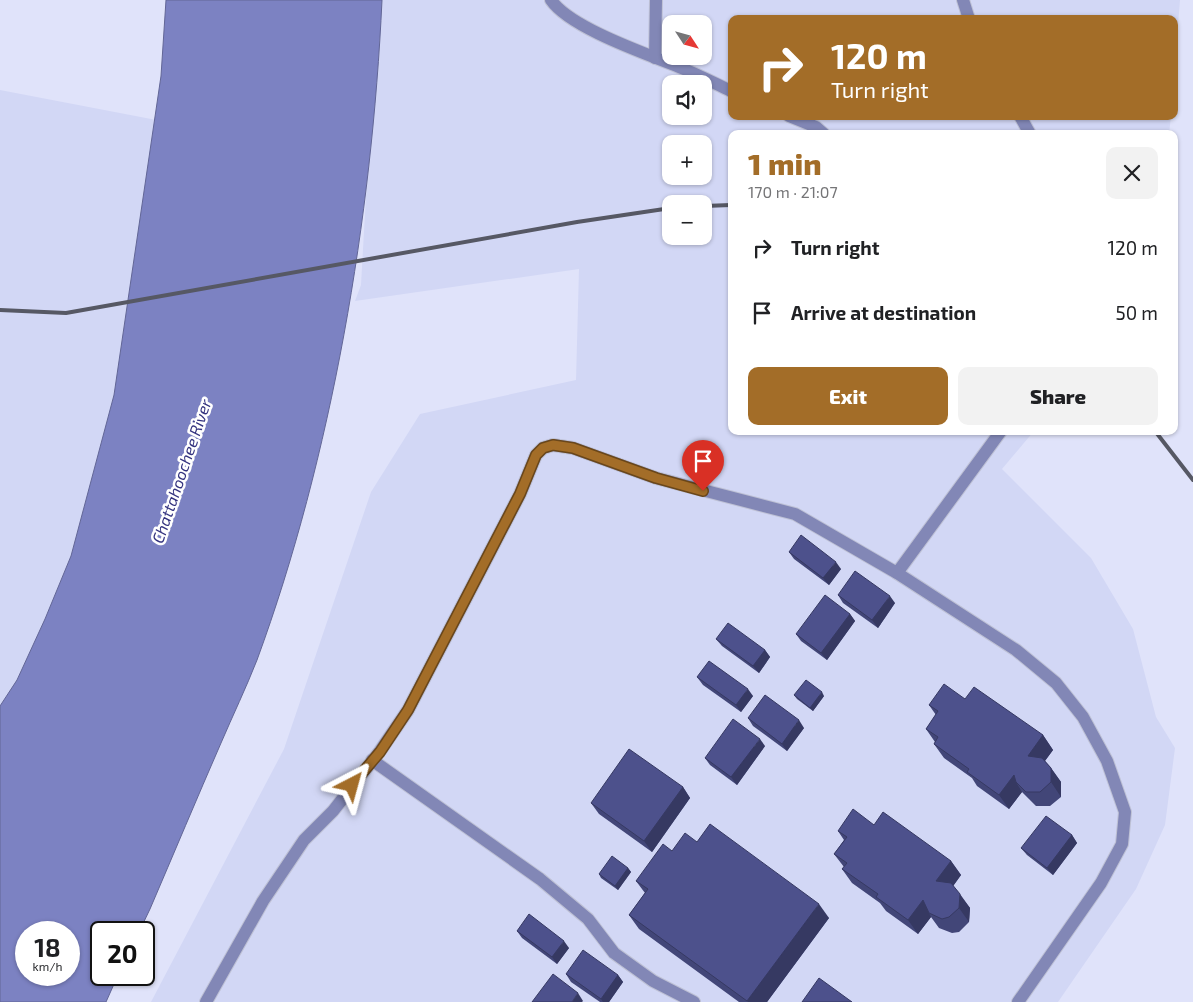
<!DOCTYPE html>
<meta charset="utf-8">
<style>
:root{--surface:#fff;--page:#f2f2f2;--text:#202124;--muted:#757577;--accent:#a36d28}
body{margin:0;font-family:"Exo 2",sans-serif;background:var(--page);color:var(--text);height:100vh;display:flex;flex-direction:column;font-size:19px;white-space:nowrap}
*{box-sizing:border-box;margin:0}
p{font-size:16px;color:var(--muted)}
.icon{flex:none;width:28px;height:28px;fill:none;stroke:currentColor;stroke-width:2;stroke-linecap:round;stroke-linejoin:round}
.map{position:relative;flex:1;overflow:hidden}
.side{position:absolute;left:728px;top:130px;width:450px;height:305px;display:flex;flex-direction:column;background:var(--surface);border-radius:10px;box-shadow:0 1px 4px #0004}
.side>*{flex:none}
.guide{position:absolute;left:728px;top:15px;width:450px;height:105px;border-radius:10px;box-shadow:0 1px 4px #0004;background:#a36d28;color:#fff;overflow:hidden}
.needle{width:32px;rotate:126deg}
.fabs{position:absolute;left:662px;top:15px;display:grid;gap:10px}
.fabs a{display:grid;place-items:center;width:50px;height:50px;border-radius:10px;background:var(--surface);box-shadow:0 1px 4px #0004;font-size:25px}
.speed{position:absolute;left:15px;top:921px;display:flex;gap:10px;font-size:25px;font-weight:700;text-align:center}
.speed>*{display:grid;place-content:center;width:65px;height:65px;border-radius:50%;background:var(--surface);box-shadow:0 1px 4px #0004;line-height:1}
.speed small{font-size:12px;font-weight:400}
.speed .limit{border:2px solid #111;border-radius:8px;background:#fff;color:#111}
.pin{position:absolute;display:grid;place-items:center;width:42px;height:42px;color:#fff;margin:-51px -21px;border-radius:50% 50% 50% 0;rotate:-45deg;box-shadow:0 0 5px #0007}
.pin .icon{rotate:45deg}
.me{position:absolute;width:55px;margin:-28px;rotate:39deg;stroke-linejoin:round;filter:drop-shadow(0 0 4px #0008)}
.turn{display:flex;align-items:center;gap:18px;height:105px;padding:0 20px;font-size:22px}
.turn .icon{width:65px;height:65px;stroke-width:2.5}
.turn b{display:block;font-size:35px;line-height:42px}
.round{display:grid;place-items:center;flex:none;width:52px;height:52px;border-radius:10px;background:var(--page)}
.head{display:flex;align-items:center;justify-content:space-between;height:85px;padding:0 20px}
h1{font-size:30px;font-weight:800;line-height:38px;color:var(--accent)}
.action{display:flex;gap:10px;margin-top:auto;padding:10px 20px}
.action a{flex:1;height:58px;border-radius:10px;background:var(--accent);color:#fff;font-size:20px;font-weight:800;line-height:58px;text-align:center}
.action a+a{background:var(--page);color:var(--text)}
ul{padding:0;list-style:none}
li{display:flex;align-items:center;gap:15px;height:65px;padding:0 20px}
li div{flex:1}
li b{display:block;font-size:19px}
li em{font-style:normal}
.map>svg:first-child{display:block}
.built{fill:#d2d7f5;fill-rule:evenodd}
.water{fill:#7c82c2;stroke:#626696;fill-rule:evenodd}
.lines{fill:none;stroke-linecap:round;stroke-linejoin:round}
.minor-casing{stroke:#bec1d5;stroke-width:14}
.minor{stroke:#8287b6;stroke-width:12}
.rail{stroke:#565864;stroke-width:4}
.wall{fill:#424678}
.shaded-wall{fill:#363962}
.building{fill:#4d518c;stroke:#363962}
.route-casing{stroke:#6a471a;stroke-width:12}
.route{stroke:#a36d28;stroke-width:9}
.labels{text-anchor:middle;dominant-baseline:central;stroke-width:5;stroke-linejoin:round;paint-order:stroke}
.water-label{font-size:16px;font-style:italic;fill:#34337f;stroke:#fff}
</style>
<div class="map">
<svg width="1193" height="1002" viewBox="0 0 1193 1002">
<rect width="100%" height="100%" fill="#e0e3fa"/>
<g class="built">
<path d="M 377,0 L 1180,0 L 1174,76 L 1174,19 L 731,19 L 731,116 L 1171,116 L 1169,134 L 731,134 L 731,431 L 1034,431 L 1002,469 L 1091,558 L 1133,629 L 1156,717 L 1175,748 L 1165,825 L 1136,889 L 1058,1002 L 151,1002 L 284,749 L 371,492 L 420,414 L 576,380 L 579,269 L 355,301 L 361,285 ZM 671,24 L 704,24 L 704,56 L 671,56 ZM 671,84 L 704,84 L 704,116 L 671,116 ZM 671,144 L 704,144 L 704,176 L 671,176 ZM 671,204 L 704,204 L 704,236 L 671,236 Z"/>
<polygon points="0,90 172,123 191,240 0,774"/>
</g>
<path class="water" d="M 166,0 L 382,0 C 372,217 332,456 257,660 C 246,688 233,715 221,743 C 197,798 174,853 150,909 L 139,932 L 101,932 L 101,975 L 118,975 L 106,1002 L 0,1002 L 0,706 L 17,680 L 45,619 L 71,556 L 114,395 L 161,76 ZM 69,932 L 69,975 L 26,975 L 26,932 Z"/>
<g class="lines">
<g class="minor-casing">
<g id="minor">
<path d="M 551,0 C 570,28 647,54 679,67 C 697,74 714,83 731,91"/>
<polyline points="963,0 969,19"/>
<polyline points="655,58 656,0"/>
<polyline points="789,116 816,127 824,134"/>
<polyline points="1020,116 1030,134"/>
<polyline points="897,573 1001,431"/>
<polyline points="372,760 540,879 588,919 614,953 653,981 694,1002"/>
<polyline points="206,1002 263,901 304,840 333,811 380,751 408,710 520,494 536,455 543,448 553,445 573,448 656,478 795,514 897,573 1016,650 1056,683 1083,717 1107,761 1125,812 1122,844 1101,883 1018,1002"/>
</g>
</g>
<use href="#minor" class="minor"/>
<g class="rail">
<polyline points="704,206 731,205"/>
<polyline points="0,310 66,313 577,222 671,208"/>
<polyline points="1155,431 1193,480"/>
</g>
</g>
<g class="wall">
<polygon points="789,552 841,569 829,585 794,559"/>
<polygon points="838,595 895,603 878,628 843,603"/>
<polygon points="850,614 855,621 827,660 801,641 796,634"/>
<polygon points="716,639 765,650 770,657 759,673 722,646"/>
<polygon points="697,677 753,696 741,712 703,685"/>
<polygon points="794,695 824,696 813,711 797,699"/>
<polygon points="965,699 1043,735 1053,750 1045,761 1051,768 1061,782 1061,797 1050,806 1036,806 1022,792 1009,809 977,786 972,778 944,758 934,744 935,742 926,729 936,715 929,705"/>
<polygon points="748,718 804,728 787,751 753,726"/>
<polygon points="765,746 737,785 710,765 705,758"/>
<polygon points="683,787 690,798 652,852 599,814 591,803"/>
<polygon points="874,825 951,861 961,875 953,886 970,908 969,922 959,932 952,933 939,928 931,917 918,934 886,911 880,903 852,883 842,869 844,867 834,854 844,840 838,831"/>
<polygon points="1072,835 1077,843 1053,875 1027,855 1021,848"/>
<polygon points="697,842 829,918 767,1002 739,1002 639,929 629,915 645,893 636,881 672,851"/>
<polygon points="628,868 631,872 618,890 601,878 599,874"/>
<polygon points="517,931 569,948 557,964 522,938"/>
<polygon points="566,974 618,975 623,982 609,1002 600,1002 571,982"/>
</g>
<g class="shaded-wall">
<polygon points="836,562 841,569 829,585 823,578"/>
<polygon points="890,596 895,603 878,628 872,620"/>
<polygon points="850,614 855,621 827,660 821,653"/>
<polygon points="765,650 770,657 759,673 753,666"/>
<polygon points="748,689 753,696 741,712 736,705"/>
<polygon points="822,692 824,696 813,711 810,708"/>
<polygon points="799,720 804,728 787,751 782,744"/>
<polygon points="1043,735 1053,750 1038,770 1028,756"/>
<polygon points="760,739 765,746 737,785 731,777"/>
<polygon points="1051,768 1061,782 1061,797 1051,782"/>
<polygon points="1014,775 1016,782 1022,792 1009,809 999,795"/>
<polygon points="683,787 690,798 652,852 644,841"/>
<polygon points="1072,835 1077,843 1053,875 1047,868"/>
<polygon points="951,861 961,875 946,896 936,881"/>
<polygon points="628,868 631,872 618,890 615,886"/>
<polygon points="960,894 970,908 969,922 959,908"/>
<polygon points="923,900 929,913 931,917 918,934 908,920"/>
<polygon points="819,904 829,918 767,1002 748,1002 747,1001"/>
<polygon points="564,941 569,948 557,964 552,957"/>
<polygon points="618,975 623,982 609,1002 603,1002 601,999"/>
<polygon points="578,993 583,1001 582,1002 572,1002"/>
</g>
<g class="building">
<polygon points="801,535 836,562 823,578 789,552"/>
<polygon points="855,571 890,596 872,620 838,595"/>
<polygon points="825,595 850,614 821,653 796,634"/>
<polygon points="728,623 765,650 753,666 716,639"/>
<polygon points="709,661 748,689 736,705 697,677"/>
<polygon points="806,680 822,692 810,708 794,695"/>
<polygon points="944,684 965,699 974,687 1043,735 1028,756 1042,758 1051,768 1051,782 1040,792 1026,792 1016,782 1014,775 999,795 967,772 969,769 934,744 938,737 926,729 938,711 929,705"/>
<polygon points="765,695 799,720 782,744 748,718"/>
<polygon points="733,719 760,739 731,777 705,758"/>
<polygon points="629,749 683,787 644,841 591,803"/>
<polygon points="853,809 874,825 883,812 951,861 936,881 951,883 960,894 959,908 949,917 942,919 929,913 923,900 908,920 876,897 878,894 842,869 847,863 834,854 847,837 838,831"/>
<polygon points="1046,816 1072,835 1047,868 1021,848"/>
<polygon points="710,824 819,904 747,1001 629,915 648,889 636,881 663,844 672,851 685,833 697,842"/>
<polygon points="612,856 628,868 615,886 599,874"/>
<polygon points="529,914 564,941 552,957 517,931"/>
<polygon points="583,950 618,975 601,999 566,974"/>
<polygon points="553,974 578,993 572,1002 532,1002"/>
<polygon points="819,978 852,1002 802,1002"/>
</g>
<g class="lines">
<g class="route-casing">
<polyline id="route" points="352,785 380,752 408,710 520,494 536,455 543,448 553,445 573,448 656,478 703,491"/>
</g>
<use href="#route" class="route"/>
</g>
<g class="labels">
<g class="water-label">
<text transform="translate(181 471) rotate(-71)">Chattahoochee River</text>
</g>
</g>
</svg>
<div class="fabs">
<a><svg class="needle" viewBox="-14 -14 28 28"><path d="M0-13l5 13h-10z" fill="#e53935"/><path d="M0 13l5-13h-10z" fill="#757577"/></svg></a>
<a><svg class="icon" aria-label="sound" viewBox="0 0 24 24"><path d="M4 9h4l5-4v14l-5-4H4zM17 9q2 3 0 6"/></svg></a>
<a>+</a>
<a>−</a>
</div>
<div class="speed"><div>18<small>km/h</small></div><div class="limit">20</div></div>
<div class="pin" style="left:703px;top:491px;background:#d93025"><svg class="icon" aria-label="arrive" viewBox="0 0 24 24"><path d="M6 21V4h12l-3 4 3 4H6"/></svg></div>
<svg class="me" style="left:352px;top:785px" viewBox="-20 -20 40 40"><path d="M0-17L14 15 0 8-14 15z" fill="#a36d28" stroke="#fff" stroke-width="4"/></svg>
<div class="guide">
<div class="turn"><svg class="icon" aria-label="right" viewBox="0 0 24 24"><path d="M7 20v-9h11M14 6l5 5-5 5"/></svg><div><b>120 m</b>Turn right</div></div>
</div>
<section class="side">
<div class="head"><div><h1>1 min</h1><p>170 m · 21:07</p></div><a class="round"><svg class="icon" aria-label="close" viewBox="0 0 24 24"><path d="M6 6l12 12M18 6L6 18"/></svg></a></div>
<ul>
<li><svg class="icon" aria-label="right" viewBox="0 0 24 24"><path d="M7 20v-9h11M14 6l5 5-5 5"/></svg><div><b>Turn right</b></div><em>120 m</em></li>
<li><svg class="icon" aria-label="arrive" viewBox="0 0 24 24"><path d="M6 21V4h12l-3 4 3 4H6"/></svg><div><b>Arrive at destination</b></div><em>50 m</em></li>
</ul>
<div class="action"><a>Exit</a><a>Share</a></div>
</section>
</div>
